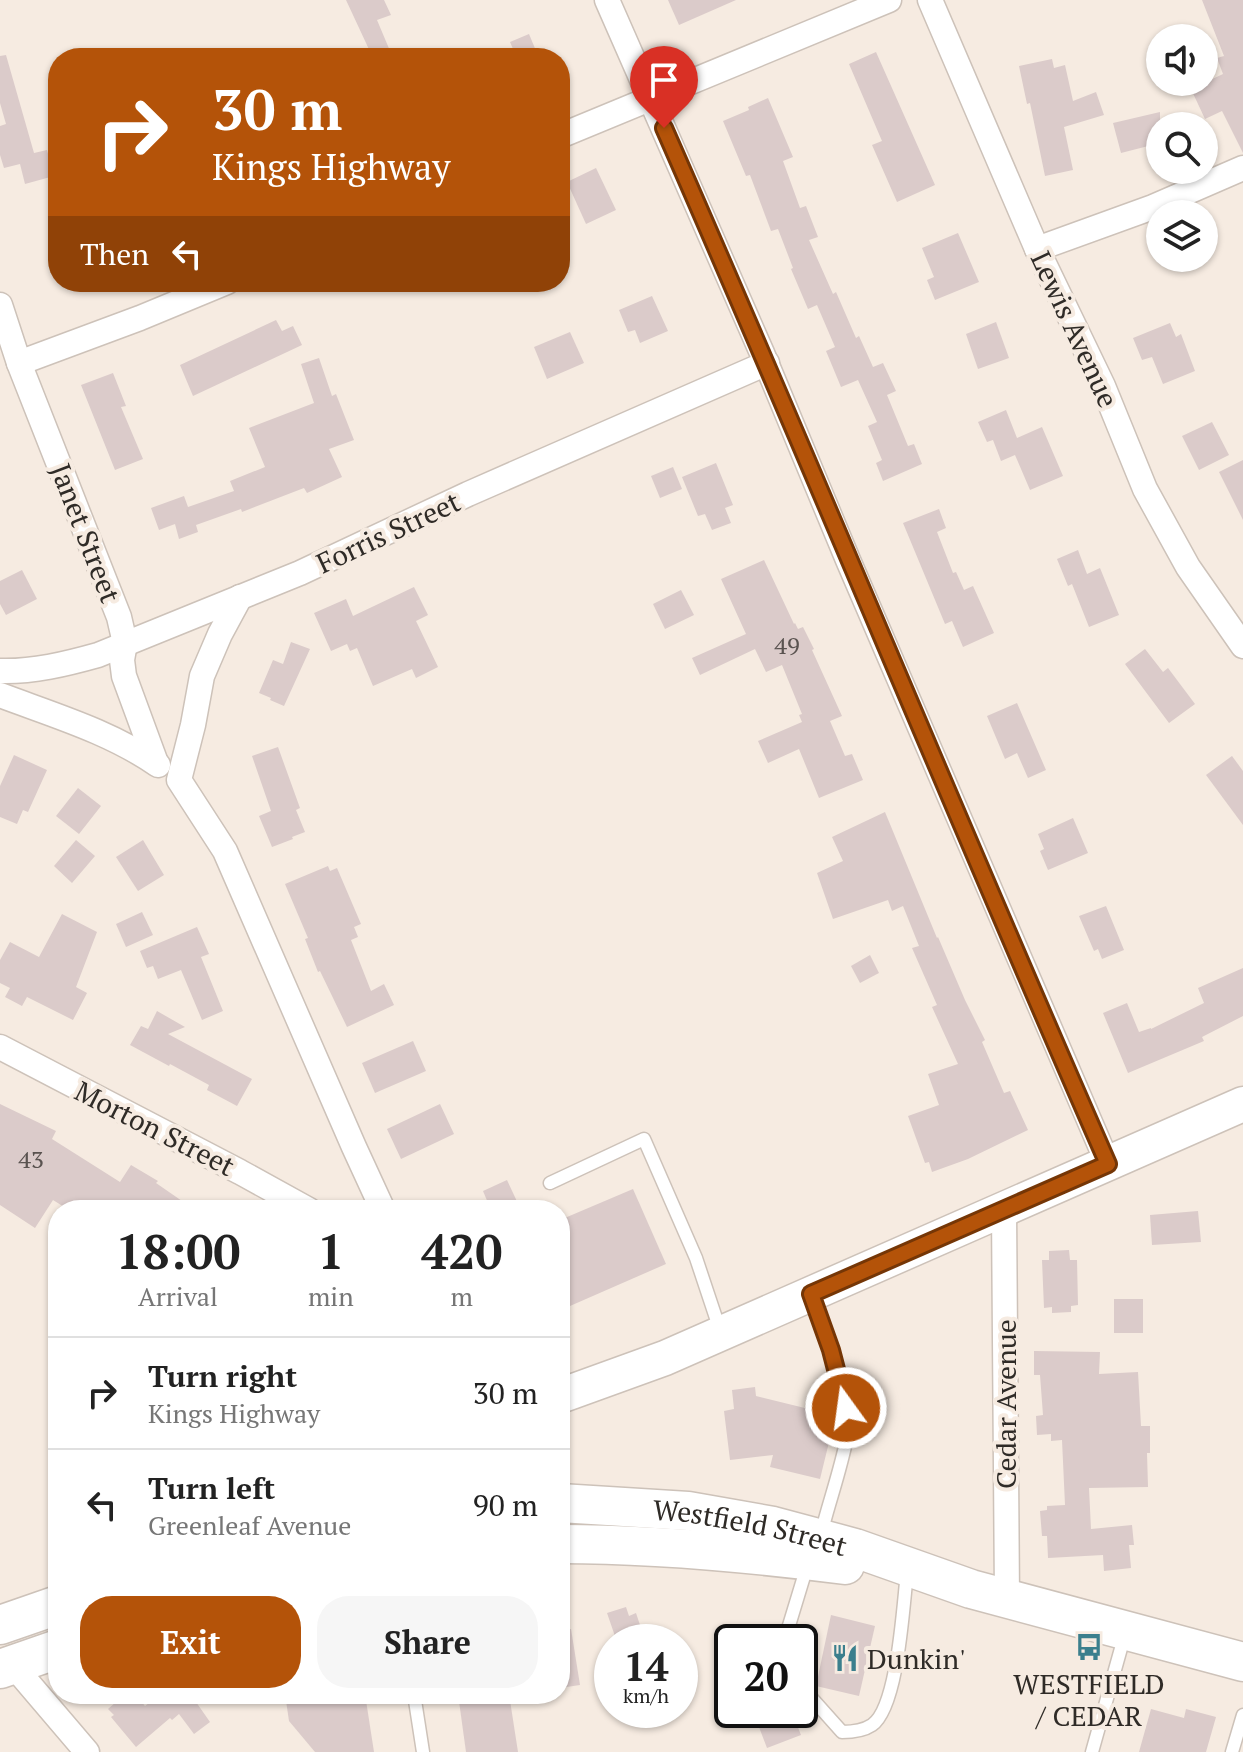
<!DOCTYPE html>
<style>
:root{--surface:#fff;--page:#f6f6f6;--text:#222;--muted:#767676;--line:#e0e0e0;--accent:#b45309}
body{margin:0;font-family:"PT Serif",serif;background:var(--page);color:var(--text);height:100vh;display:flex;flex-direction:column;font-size:30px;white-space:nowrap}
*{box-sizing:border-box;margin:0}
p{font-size:26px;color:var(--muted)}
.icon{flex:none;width:44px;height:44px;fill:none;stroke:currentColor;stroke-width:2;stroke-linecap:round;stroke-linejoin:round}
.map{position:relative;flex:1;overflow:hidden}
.panel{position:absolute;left:48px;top:1200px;width:522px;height:504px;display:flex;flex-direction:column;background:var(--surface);border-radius:32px;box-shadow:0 2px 6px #0004}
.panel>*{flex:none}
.guide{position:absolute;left:48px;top:48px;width:522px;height:244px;border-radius:32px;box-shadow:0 2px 6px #0004;background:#b45309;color:#fff;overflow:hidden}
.buttons{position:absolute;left:1146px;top:24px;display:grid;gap:16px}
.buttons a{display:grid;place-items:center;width:72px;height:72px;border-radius:50%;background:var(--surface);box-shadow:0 2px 6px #0004;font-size:40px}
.speed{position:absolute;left:594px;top:1624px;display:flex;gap:16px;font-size:40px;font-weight:700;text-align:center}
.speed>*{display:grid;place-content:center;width:104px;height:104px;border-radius:50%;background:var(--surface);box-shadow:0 2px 6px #0004;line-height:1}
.speed small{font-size:20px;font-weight:400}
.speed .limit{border:4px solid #111;border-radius:12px;background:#fff;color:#111}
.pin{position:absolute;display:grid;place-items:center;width:68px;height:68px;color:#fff;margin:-82px -34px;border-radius:50% 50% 50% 0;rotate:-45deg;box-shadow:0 0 8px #0007}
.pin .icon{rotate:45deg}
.me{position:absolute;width:88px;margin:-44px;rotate:346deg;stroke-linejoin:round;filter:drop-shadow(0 0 6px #0008)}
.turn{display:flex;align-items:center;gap:28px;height:168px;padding:0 32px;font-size:36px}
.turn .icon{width:104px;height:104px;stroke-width:2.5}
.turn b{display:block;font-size:56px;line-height:68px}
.then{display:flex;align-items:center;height:76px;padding:0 32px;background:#0003;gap:16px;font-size:30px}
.eta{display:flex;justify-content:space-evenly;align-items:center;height:136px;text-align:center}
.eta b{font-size:48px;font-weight:800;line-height:56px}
.cta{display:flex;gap:16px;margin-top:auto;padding:16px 32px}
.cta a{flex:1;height:92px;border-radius:32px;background:var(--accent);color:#fff;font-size:32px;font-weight:800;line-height:92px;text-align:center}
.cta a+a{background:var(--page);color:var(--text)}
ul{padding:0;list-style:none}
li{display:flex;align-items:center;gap:24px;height:112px;padding:0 32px;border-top:2px solid var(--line)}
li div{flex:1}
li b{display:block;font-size:30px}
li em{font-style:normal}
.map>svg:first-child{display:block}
.building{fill:#dbcbca}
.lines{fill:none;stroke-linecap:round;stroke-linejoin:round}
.service-casing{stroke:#cdc2b9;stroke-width:15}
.minor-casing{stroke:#cdc2b9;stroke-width:27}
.secondary-casing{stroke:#cdc2b9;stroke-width:37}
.primary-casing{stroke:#cdc2b9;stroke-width:41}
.service{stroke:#fff;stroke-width:12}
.minor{stroke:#fff;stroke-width:24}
.secondary{stroke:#fff;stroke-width:34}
.primary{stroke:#fff;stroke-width:38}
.route-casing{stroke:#753606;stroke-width:20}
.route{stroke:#b45309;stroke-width:14}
.labels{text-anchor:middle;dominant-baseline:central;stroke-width:8;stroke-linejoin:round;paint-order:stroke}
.number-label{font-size:24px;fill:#5a5350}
.street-label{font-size:28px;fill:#2f2b27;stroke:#f6ebe1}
.poi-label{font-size:28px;fill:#2f2b27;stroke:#f6ebe1;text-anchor:start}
</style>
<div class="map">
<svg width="1243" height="1752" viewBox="0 0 1243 1752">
<rect width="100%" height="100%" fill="#f6ebe1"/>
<g class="building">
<polygon points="346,0 384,0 391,15 377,20 393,58 373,58"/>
<polygon points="668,0 736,0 679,25"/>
<polygon points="1202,0 1243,0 1243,153 1222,111 1205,119 1191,89 1223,74 1217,58 1224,56"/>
<polygon points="529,34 539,58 517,58 510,42"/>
<polygon points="876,52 935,185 897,202 872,145 882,141 849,64"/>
<polygon points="6,55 34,153 47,150 54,176 25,184 20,164 4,168 0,155 0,126 6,124 0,103 0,56"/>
<polygon points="1052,59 1054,68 1065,65 1073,101 1096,92 1104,115 1064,127 1073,170 1045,176 1030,103 1027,104 1019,66"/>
<polygon points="768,98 793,157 783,161 800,208 806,206 818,237 809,240 833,294 836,292 856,338 859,336 873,367 883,363 896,391 887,395 908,446 914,444 922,464 883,481 876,463 882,460 868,426 877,422 858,380 841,387 826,351 835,347 817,305 808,309 791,269 793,268 778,229 771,231 750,175 746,176 723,121 749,110 748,107"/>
<polygon points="1160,112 1160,143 1121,153 1113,123"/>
<polygon points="596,168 616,210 586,224 567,182"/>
<polygon points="958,233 979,282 935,300 927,280 934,277 922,248"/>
<polygon points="652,296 668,331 640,343 635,330 628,332 619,310"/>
<polygon points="276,320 282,331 293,326 302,345 193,396 180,365"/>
<polygon points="996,322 1009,358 978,369 966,334"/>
<polygon points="1170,323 1176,337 1181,334 1195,371 1163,384 1152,357 1142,360 1133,338"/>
<polygon points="570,332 584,363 547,379 534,347"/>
<polygon points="319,358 332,396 336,394 354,440 329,449 342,477 307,493 304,488 242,512 241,509 196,525 198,532 179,539 175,524 159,530 151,508 184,496 188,507 234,491 230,481 265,467 249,428 314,403 301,364"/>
<polygon points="113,373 126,406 121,407 143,459 115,470 81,385"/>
<polygon points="1006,410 1017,438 1042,427 1063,476 1030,490 1015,455 1001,461 993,440 987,442 978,422"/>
<polygon points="1212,422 1229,455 1199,470 1182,436"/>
<polygon points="1243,460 1243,520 1219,472"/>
<polygon points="716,463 733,505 725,508 731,523 712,530 705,514 698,516 682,477"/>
<polygon points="673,467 682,489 660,498 651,476"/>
<polygon points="939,509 946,528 937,532 953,573 956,572 964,590 973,586 994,633 963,647 952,621 945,624 903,523"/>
<polygon points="1078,550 1087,574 1100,568 1119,615 1089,627 1072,584 1068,586 1057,559"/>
<polygon points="764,560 794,624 795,623 798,629 803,627 814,649 812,650 842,716 830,721 845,756 852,754 863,780 819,798 799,749 768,763 758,741 802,722 799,715 802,714 782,665 766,672 755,649 700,675 692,658 746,634 721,579"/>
<polygon points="22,570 37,599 6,615 0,604 0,581"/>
<polygon points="414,587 428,615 416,621 438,667 416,678 412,669 373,686 357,648 350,651 347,644 331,651 314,613 346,599 353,616"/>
<polygon points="681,590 694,615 665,629 653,604"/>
<polygon points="291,642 310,649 284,706 270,700 271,698 259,693 273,660 283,664"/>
<polygon points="1145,649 1163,672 1168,668 1195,704 1169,723 1125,664"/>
<polygon points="1017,703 1046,770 1028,778 1017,753 1005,759 987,716"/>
<polygon points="278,747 300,808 296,810 305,832 292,837 293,839 272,847 259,816 271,811 252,756"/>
<polygon points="14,755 47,770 28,812 23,810 17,824 0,817 0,786"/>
<polygon points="1232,756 1243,771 1243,825 1206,775"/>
<polygon points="78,788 101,806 79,834 56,816"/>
<polygon points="885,812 937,938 938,937 965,1000 985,1040 982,1042 1004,1093 1010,1091 1028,1130 968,1159 932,1172 929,1162 925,1163 908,1116 939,1105 928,1074 958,1064 932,1007 937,1005 912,948 919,946 903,906 892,911 888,900 833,919 817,873 843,861 832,837"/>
<polygon points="1073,818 1088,853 1048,870 1040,851 1044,849 1038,834"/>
<polygon points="76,840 95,856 72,883 54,866"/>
<polygon points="143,840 164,875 138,891 116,857"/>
<polygon points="328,866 330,871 337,868 361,924 354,927 358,937 351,940 371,991 384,984 394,1005 347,1027 320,971 318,972 305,939 308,938 285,884"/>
<polygon points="1106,906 1124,950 1102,959 1098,949 1094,951 1079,916"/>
<polygon points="142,912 153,935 126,947 116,924"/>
<polygon points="62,914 97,932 76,987 87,993 73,1020 27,997 22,1006 5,997 10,988 0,983 0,960 10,942 39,957"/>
<polygon points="197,927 209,954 201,957 223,1011 202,1020 181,970 158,979 153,966 147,968 140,951"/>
<polygon points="870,955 879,973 860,983 851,966"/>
<polygon points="1243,968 1243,1016 1202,1037 1204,1041 1128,1073 1103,1013 1127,1003 1139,1032 1151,1028 1151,1029 1204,1003 1198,988"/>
<polygon points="157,1011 185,1027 168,1034 252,1079 237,1106 207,1090 209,1085 170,1064 169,1066 130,1045 141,1026 148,1029"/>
<polygon points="413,1041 426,1071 375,1093 362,1063"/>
<polygon points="0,1104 56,1131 52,1139 120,1182 131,1165 158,1181 156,1183 195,1210 69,1210 53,1200 35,1228 0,1205"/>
<polygon points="440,1104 454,1134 401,1159 387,1129"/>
<polygon points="507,1180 521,1210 491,1210 483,1191"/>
<polygon points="633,1189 666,1264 570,1306 560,1284 560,1220"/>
<polygon points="1198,1211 1201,1242 1152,1245 1150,1215"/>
<polygon points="1069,1250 1070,1260 1077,1260 1078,1305 1071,1306 1071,1312 1052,1313 1052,1307 1044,1308 1042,1260 1049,1260 1049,1251"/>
<rect x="1114" y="1299" width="29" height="34"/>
<polygon points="1034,1351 1100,1352 1099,1374 1138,1372 1141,1426 1150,1426 1150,1453 1147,1453 1148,1487 1089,1488 1091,1529 1132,1525 1134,1545 1129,1545 1131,1568 1104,1571 1103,1555 1048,1558 1047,1536 1042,1536 1040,1511 1047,1510 1047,1506 1065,1505 1062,1440 1051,1441 1051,1434 1037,1435 1036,1416 1043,1415 1040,1375 1034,1375"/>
<polygon points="755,1387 756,1396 821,1412 818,1423 833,1426 820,1479 770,1467 773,1455 730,1460 724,1411 734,1409 732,1390"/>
<polygon points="626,1607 629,1616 636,1613 643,1634 638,1635 641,1642 617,1642 607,1613"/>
<polygon points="831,1615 875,1626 859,1696 816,1686"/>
<polygon points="571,1629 580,1685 560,1688 560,1630"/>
<polygon points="125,1694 135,1694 145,1706 161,1694 207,1694 196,1702 210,1722 194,1734 179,1714 172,1720 170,1718 136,1747 111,1717 114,1715 108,1709"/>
<polygon points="285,1694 365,1694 374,1752 315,1752 289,1721"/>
<polygon points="458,1694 509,1694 518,1752 466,1752"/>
<polygon points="1151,1709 1184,1718 1186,1709 1216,1717 1206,1752 1139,1752"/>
<polygon points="791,1710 801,1735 767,1748 759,1727 770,1723 768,1718"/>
</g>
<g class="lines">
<g class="service-casing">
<g id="service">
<polyline points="550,1183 644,1139 696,1258 721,1333"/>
<path d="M 812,1297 C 825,1332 852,1401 847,1437 C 841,1469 829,1502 821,1534"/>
<polyline points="784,1642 808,1563"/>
<path d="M 800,1685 L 842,1732 C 853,1732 863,1731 872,1725 C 898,1707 903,1606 907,1573"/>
<polyline points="414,1694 423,1752"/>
<polyline points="1092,1752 1125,1634"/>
<polyline points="1232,1752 1243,1715"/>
</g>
</g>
<g class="minor-casing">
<g id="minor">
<polyline points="607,0 762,353 848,560 1108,1164"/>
<polyline points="930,0 1037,249 1103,386 1145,489 1188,567 1243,646"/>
<polyline points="560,136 889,0"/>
<polyline points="1037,249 1153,207 1243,168"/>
<polyline points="0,305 19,363 119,617 125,643 122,660 124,676 156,763"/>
<polyline points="19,363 140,318 227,282"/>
<polyline points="240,597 220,634 202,676 193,725 179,780 225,851 354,1147 383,1210"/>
<path d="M 0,671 C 33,672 66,664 98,655 L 300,573 L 468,494 L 767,363"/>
<path d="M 0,695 C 53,715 111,732 158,765"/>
<polyline points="0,1047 240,1172 309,1210"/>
<polyline points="1004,1209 1007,1599"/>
<polyline points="12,1664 87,1752"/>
</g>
</g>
<g class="secondary-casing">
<polyline id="secondary" points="560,1396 665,1358 1243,1104"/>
</g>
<g class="primary-casing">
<g id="primary">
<path id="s1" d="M 560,1503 L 688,1511 L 773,1526 L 855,1548 L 971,1589 L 1243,1662"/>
<path d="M 560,1544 C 656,1544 750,1553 845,1565"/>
<polyline points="0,1625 58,1605"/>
<polyline points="0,1669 58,1649"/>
</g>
</g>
<use href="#service" class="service"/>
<use href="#minor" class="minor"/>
<use href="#secondary" class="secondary"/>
<use href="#primary" class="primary"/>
</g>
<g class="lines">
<g class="route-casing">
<path id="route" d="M 664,128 C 815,472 957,820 1108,1164 L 811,1294 L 831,1350 L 846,1408"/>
</g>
<use href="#route" class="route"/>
</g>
<defs>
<g id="bus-bare" transform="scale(2.16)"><path d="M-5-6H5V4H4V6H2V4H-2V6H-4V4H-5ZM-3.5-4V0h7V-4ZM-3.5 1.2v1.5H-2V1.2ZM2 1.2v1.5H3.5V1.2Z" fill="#3b7f8d" stroke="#f6ebe1" stroke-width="2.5" paint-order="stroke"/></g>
<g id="restaurant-bare" transform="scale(2.16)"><path d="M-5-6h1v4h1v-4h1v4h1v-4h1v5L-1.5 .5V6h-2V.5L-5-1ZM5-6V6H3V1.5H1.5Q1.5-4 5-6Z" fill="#3b7f8d" stroke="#f6ebe1" stroke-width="2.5" paint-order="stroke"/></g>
</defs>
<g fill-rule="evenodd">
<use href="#bus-bare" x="1089" y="1647"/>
<use href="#restaurant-bare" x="845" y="1658"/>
</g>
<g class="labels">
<g class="number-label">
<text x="787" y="645">49</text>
<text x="31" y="1159">43</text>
</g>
<g class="street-label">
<text transform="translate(1075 329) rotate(65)">Lewis Avenue</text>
<text transform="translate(388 532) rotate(-25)">Forris Street</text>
<text transform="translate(86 533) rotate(69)">Janet Street</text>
<text transform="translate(155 1128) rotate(27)">Morton Street</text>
<text transform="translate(1005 1404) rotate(-90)">Cedar Avenue</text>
<text stroke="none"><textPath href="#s1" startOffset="192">Westfield Street</textPath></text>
</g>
<g class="poi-label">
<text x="867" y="1658">Dunkin'</text>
<text x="1089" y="1683" text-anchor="middle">WESTFIELD<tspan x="1089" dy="32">/ CEDAR</tspan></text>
</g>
</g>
</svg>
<div class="buttons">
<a><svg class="icon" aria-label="sound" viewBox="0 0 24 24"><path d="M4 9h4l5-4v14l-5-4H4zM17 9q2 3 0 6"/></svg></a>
<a><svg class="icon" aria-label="search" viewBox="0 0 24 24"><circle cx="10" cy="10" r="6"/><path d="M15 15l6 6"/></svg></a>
<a><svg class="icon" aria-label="layers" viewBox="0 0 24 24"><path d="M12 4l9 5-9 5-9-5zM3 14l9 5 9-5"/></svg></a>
</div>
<div class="speed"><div>14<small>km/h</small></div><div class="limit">20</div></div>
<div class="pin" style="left:664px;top:128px;background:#d93025"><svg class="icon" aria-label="arrive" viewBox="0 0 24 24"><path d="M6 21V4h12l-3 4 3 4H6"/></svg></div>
<svg class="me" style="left:846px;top:1408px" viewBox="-20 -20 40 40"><circle r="17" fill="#b45309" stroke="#fff" stroke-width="3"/><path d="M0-11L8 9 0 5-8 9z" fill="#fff"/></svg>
<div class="guide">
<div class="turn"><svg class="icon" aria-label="right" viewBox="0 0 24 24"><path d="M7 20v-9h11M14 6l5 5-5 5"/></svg><div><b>30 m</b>Kings Highway</div></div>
<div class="then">Then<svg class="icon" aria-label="left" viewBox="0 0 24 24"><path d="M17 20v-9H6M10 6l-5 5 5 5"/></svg></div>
</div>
<section class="panel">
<div class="eta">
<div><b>18:00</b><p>Arrival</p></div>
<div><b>1</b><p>min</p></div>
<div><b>420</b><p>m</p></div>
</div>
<ul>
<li><svg class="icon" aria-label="right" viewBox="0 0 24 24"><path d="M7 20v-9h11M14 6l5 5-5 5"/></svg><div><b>Turn right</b><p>Kings Highway</p></div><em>30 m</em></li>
<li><svg class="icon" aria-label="left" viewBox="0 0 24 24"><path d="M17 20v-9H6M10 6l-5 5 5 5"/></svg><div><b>Turn left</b><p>Greenleaf Avenue</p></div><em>90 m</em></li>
</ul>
<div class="cta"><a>Exit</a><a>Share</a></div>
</section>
</div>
